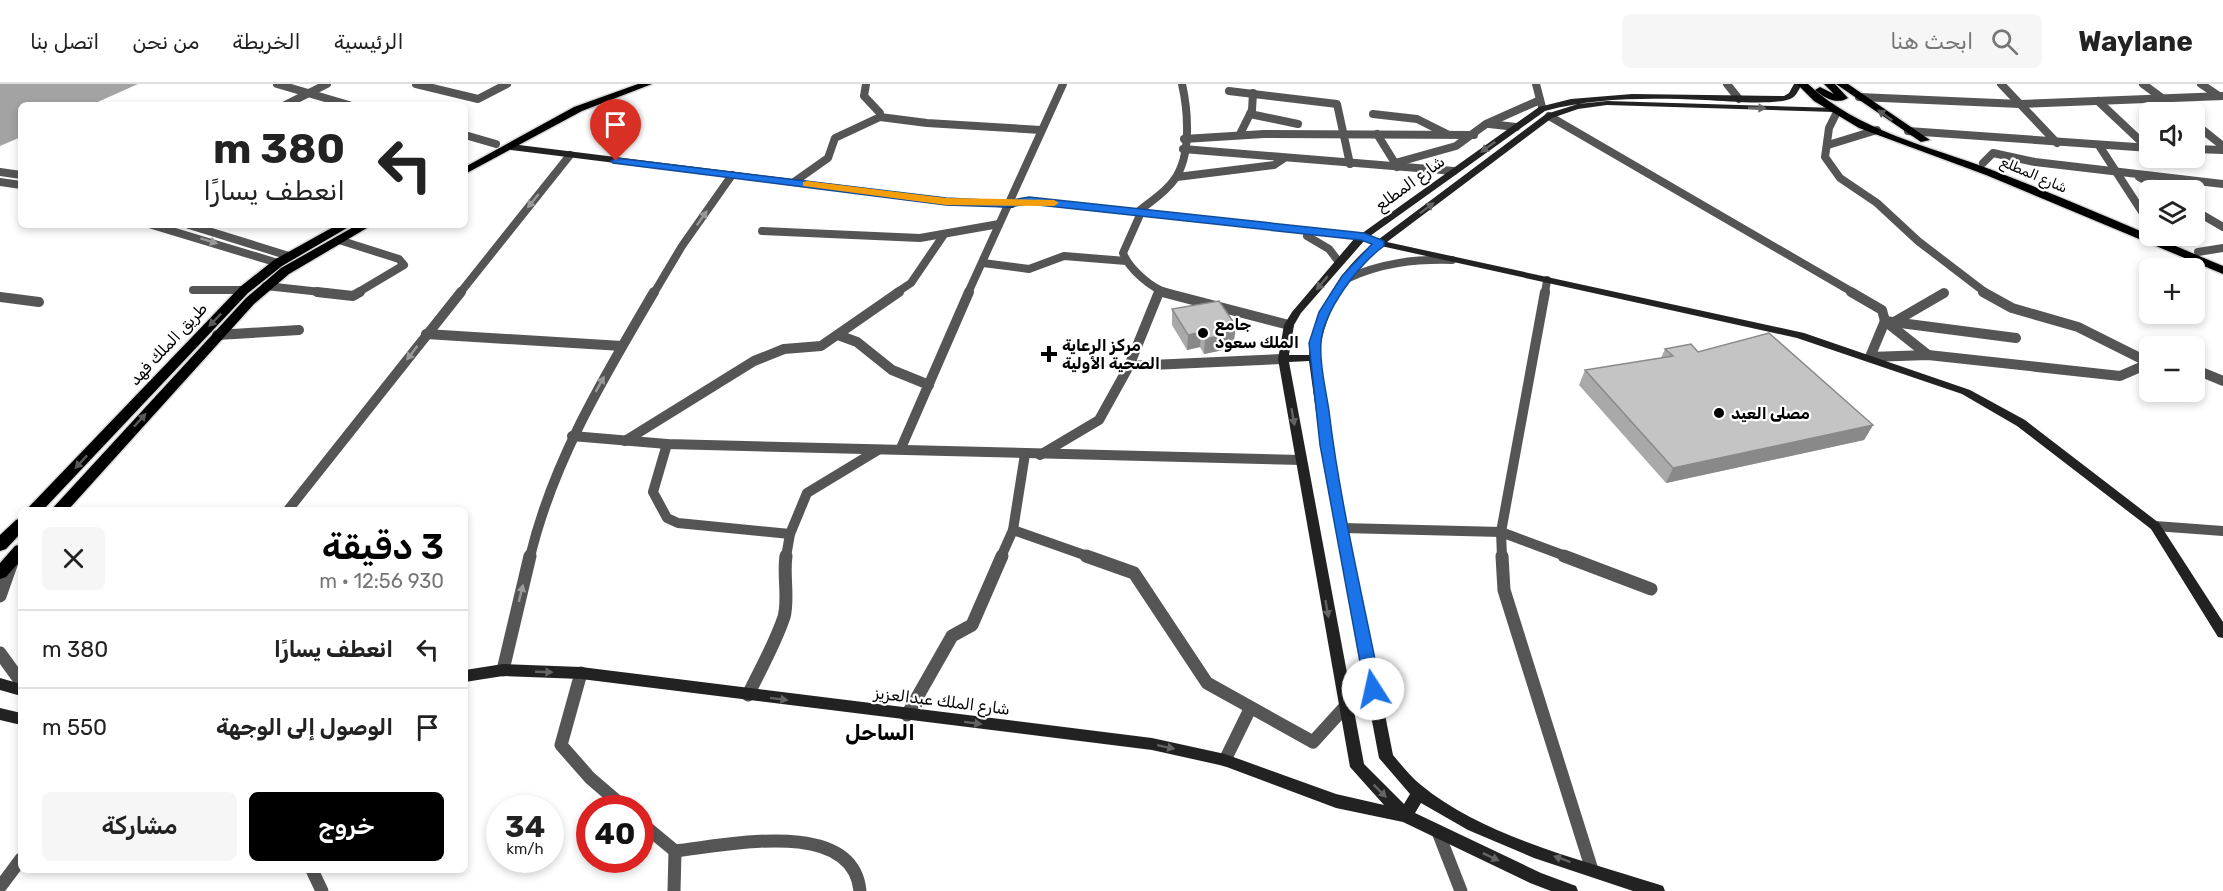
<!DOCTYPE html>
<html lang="ar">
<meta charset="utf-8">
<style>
:root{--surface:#fff;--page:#f6f6f6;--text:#222;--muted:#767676;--line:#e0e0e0;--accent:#000}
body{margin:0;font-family:Rubik,"Noto Naskh Arabic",sans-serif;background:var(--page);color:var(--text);direction:rtl;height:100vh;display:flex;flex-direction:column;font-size:22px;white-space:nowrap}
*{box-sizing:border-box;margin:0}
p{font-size:20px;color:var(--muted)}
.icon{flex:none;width:33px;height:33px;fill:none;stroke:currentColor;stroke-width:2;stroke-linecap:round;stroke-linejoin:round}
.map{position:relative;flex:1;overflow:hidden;direction:ltr}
.panel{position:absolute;left:18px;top:423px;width:450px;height:366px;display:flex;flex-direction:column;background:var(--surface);border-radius:9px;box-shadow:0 3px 9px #0003;direction:rtl}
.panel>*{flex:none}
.top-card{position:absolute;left:18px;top:18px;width:450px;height:126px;border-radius:9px;box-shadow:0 3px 9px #0003;direction:rtl;background:#fff;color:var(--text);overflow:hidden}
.fabs{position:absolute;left:2139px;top:18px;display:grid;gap:12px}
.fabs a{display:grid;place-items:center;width:66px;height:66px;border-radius:9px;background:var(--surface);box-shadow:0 3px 9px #0003;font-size:30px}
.speed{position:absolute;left:486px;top:711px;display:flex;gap:12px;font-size:30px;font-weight:700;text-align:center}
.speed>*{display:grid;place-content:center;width:78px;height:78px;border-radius:50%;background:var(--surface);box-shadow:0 3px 9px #0003;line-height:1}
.speed small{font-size:15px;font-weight:400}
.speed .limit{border:9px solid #d22;background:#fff;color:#111}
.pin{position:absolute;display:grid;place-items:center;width:51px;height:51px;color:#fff;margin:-62px -26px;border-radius:50% 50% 50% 0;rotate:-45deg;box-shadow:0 0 6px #0007}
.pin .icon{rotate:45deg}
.me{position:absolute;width:66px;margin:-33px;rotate:350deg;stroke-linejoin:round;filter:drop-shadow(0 0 4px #0008)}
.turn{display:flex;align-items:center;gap:21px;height:126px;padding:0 24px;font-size:27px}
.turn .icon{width:78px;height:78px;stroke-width:2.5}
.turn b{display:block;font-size:42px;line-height:51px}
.round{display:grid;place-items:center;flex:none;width:63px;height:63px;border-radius:9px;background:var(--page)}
.summary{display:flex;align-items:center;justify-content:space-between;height:102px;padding:0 24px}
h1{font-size:36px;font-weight:600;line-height:45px;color:var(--accent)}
.cta{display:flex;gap:12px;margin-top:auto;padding:12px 24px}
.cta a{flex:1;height:69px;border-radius:9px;background:var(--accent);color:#fff;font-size:24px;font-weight:600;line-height:69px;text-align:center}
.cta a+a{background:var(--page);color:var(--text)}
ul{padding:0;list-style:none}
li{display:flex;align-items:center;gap:18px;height:78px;padding:0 24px;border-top:2px solid var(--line)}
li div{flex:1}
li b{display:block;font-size:22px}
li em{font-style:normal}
header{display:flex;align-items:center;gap:36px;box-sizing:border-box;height:84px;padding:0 30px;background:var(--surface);border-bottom:2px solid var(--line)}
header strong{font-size:28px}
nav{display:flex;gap:33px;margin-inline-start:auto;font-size:21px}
.search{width:420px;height:54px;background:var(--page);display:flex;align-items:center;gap:15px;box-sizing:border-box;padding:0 21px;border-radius:9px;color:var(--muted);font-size:22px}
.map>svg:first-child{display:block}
.water{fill:#a3a3a3}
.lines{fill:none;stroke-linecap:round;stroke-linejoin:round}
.primary-casing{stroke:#dbdbdb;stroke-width:3}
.street-far2{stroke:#555;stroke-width:8}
.street-far1{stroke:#555;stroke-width:10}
.street{stroke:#555;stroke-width:13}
.secondary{fill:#222;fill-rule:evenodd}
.primary{fill:#000;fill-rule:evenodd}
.wall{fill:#a9a9a9}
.shaded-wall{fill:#898989}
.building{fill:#c4c4c4;stroke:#898989;stroke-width:1.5}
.oneway{fill:#646464}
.oneway2{fill:#595959}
.oneway3{fill:#999}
.route{fill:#1a73e8;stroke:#114b97;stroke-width:1.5}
.slow{fill:#f59e0b}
.poi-dot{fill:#000;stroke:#fff;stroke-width:2}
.labels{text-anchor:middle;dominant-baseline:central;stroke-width:4.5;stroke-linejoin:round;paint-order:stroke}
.far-street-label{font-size:14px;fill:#000;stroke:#fff}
.street-label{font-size:16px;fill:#000;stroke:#fff}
.poi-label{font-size:16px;font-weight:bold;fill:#000;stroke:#fff;text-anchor:start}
.near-neighbourhood-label{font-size:21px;font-weight:bold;fill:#000;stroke:#fff}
</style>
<header>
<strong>Waylane</strong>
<div class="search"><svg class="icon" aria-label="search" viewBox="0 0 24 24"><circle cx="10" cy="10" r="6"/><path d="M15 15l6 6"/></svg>ابحث هنا</div>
<nav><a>الرئيسية</a><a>الخريطة</a><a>من نحن</a><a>اتصل بنا</a></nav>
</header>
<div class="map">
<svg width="2223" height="807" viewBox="0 0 2223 807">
<rect width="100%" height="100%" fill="#fff"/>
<polygon class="water" points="0,0 138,0 91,21 21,21 21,53 0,62"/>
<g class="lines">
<g class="primary-casing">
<g id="primary">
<polygon points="638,0 652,0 582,27 465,90 465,83 574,23"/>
<path d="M 1797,0 L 1808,0 C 1858,47 1929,62 1992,86 C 2070,116 2146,150 2223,182 L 2223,190 L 1986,91 L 1859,44 L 1814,17 Z"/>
<path d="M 1824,0 L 1835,0 L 1848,14 C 1837,21 1824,14 1815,6 L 1820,3 L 1834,10 Z"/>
<polygon points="1836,0 1848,0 1930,56 1921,58"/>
<polygon points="337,141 352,141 282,182 248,209 43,426 26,426 240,203 274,176"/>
<polygon points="357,141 372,141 289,190 254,220 68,426 51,426 246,214 281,184"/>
<polygon points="21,434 21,449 6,465 0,467 0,451 16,436"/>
<polygon points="21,460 21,476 6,493 0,495 0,479 15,462"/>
</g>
</g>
<g class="street-far2">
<polyline points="277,0 349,21"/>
<polyline points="416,0 478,15 507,0"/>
<polyline points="1536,0 1542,23"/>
<polyline points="1727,0 1739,15"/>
<polyline points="2001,0 2057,59"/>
<polyline points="2143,0 2181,28"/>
<polyline points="2201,0 2219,12"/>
<polyline points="1229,7 1337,20 1350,80"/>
<polyline points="1859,13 2020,20 2223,12"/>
<polyline points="2098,17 2148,64"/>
<polyline points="285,21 327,0"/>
<polyline points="1837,28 1829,44 1825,73 1840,94 1877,119 1918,157 1986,209"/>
<polyline points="1250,30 1298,40"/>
<polyline points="1373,30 1417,35 1447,50"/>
<polyline points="1549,32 1854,209"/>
<polyline points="880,33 927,39 1041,46"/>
<polyline points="2194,39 2223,62"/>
<polyline points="1489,40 1516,43"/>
<polyline points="1908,47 2150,64"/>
<polyline points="1240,50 1252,26 1253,9"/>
<polyline points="1377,50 1395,79"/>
<polyline points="465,51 496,60"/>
<polyline points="1184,55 1264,50 1474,51"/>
<polyline points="1828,61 1877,46"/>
<polyline points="2100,63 2150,140"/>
<polyline points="1183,65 1454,87"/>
<polyline points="2194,65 2223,66"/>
<polyline points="1983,79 1993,69 2035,78 2223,100"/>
<polyline points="1397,83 1395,79 1456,62 1486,40 1540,16"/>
<polyline points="0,88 21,91"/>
<polyline points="1177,93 1274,81 1283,75"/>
<polyline points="2139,93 2162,106"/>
<polyline points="0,98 21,101"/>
<polyline points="794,98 828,74 835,54 880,33 880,29 864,12 866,0"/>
<polyline points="2194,126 2223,143"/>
<path d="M 1139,127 C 1151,117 1165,109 1174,96 C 1192,72 1188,27 1182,0"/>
<path d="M 1139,133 L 1123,169 C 1129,185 1152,205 1168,209"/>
<polyline points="152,141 278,179"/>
<polyline points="189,141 289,172"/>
<polyline points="762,147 920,154 999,140"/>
<polyline points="1307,152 1329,165 1339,178"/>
<polyline points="339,156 399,175 404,181 357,209"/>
<polyline points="2198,168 2223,164"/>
<polyline points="983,179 1029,185 1064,172 1126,177"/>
<path d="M 1346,195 C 1381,179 1414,175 1452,176"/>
<polyline points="266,202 330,209"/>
<polyline points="193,206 244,206"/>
<polyline points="460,209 570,71"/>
<polyline points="654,209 682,162 732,91"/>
<polyline points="896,209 911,199 943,152"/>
<polyline points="968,209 1063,0"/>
<polyline points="1158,209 1159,207"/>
<polyline points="1545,209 1547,196"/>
</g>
<g class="street-far1">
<polyline points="317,208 353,212 360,208"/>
<polyline points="1162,208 1289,241"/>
<polyline points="1851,208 1882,226 1885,237 1928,271"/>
<polyline points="1983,208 2012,224 2078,243 2150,279"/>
<polyline points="0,213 39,218"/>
<polyline points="1894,238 1944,209"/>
<polyline points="426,250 622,262"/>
<polyline points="217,251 299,246"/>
<polyline points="838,251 857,258 892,286 929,301"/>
<polyline points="2016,254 1885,237 1870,273 1928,271 2120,292 2150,279"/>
<polyline points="1129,282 1159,208"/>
<polyline points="2194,285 2223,297"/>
<polyline points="572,352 667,360 1301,376"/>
<polyline points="625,357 754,277 784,265 821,262 899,208"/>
<polyline points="667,360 653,408 667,434 678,439 790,450"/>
<polyline points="901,364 969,208"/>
<polyline points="1040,371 1099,336 1129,282 1283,275"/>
<polyline points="288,426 461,208"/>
<polyline points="2155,442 2223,447"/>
<polyline points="1343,444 1501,448 1545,208"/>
<polyline points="1013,446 1025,370"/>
<path d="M 530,473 C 553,377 604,293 654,208"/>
<polyline points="786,473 790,450 807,409 878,366"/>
<polyline points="1001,473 1013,446 1090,473"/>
<polyline points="1502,473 1501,448 1568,473"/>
</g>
<g class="street">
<polyline points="1086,472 1134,489 1207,599 1313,658 1344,624"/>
<polyline points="1502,472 1504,506 1592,786"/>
<polyline points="1564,472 1651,505"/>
<polyline points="0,512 12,478"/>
<polyline points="0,569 21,598"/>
<polyline points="503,586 530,472"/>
<polyline points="581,589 561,661 590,694 625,724"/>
<path d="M 748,611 C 760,586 775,560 784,533 C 789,515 783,492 786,472"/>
<polyline points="907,631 952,552 972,541 1002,472"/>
<polyline points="1225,676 1250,625"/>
<polyline points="640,738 675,767 674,807"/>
<polyline points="1438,748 1461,807"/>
<path d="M 675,767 C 724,762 853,732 860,807"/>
<polyline points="312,786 322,807"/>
<polyline points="0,803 21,775"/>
</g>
<g class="secondary">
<path d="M 1794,0 L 1802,0 C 1798,7 1796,14 1787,16 C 1767,21 1726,17 1705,16 C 1650,14 1598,13 1545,27 L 1370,152 L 1379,155 L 1546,30 L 1578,20 L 1607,17 L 1837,24 L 1838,26 L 1834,28 L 1607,21 L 1578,25 L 1552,34 L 1387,158 L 1804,249 L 1970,306 L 2025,336 L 2159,439 L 2223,538 L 2223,554 L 2218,553 L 2151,445 L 2017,342 L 1962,310 L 1797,254 L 1381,162 C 1348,187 1322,233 1319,274 L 1335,378 L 1393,671 C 1402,682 1411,693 1421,701 C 1482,752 1582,776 1657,800 L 1663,802 L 1665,807 L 1633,807 L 1534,774 L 1468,746 L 1421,719 L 1415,729 L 1541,789 L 1576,802 L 1578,807 L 1551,807 L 1530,799 L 1403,738 L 1336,724 L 1224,682 L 1152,666 L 581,595 L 503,592 L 465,598 L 465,586 L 503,580 L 581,583 L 1152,654 L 1225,670 L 1336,710 L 1384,721 L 1350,683 L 1278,275 L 1284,241 L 1292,228 L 1354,155 L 1029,119 L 1017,121 L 1013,124 L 946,120 L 511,66 L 507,63 L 511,60 L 946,114 L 1004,118 L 1029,113 L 1361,150 L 1539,23 L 1571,15 L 1632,10 L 1784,12 L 1789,9 ZM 1364,157 L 1373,160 C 1342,182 1312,233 1309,271 L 1289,271 L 1294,241 L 1301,229 ZM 1309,277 L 1323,378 L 1379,674 L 1410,710 L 1404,720 L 1364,680 L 1289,278 Z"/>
<polygon points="0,594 21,600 21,612 0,606"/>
<polygon points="0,624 21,629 21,641 0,636"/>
</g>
<use href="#primary" class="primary"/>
</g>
<g class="wall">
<polygon points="1172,225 1234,257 1224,259 1223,266 1204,270 1200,263 1187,266 1172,241"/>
<polygon points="1665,265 1873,341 1864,356 1666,399 1579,301 1585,286 1661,274"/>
</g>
<g class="shaded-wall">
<polygon points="1236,242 1234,257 1224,259 1223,266 1204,270 1205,255 1220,244"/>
<polygon points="1201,248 1200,263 1187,266 1188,251"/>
<polygon points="1873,341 1864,356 1666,399 1673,384"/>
</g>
<g class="building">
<polygon points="1219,217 1236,242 1220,244 1224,251 1205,255 1201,248 1188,251 1172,225"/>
<polygon points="1769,249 1873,341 1673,384 1585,286 1673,272 1665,265 1691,260 1698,268"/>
</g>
<defs><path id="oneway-solid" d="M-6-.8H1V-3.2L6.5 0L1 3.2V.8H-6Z" transform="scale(1.5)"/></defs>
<g class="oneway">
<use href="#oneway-solid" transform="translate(1757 24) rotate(2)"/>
<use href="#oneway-solid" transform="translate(1488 63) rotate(144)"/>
<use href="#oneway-solid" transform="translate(1427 124) rotate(-37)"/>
<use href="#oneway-solid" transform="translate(1322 199) rotate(130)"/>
<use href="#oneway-solid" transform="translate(1293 333) rotate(80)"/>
<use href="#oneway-solid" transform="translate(1327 525) rotate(80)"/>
<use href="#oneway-solid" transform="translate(544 588) rotate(2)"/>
<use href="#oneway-solid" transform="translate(779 615) rotate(7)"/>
<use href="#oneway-solid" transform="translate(973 639) rotate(7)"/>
<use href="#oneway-solid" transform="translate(1166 663) rotate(12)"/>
<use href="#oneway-solid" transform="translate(1380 707) rotate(45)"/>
<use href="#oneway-solid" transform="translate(1491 773) rotate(25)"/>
<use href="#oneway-solid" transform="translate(1562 775) rotate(-160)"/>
</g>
<g class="oneway2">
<use href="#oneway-solid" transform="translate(1885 31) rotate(-145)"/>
<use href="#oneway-solid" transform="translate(215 236) rotate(134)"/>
<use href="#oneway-solid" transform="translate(140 336) rotate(-48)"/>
<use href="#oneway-solid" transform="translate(81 378) rotate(133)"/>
</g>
<g class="oneway3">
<use href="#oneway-solid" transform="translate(533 117) rotate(129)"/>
<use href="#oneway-solid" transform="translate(702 134) rotate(-55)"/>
<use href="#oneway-solid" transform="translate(209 157) rotate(17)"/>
<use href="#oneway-solid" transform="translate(412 269) rotate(127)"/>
<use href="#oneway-solid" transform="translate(600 300) rotate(-61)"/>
<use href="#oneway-solid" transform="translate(521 509) rotate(-76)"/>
</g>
<path class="route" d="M 616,74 L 946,114 L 1006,117 L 1029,113 L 1364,149 L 1384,157 L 1384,162 C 1359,180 1323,227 1321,259 C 1319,280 1326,306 1329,327 C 1340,420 1363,513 1381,605 L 1379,610 L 1373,611 L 1365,605 L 1320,361 L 1309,259 L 1319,228 L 1342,192 L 1372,160 L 1361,156 L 1029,120 L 1006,123 L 946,121 L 613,79 L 611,77 Z"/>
<polygon class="slow" points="807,97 946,114 1054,116 1059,119 1054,122 946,121 803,102 803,98"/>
<g class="poi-dot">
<circle cx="1203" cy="249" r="6"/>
<path d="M1046 261h6v6h6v6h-6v6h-6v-6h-6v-6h6z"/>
<circle cx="1719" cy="329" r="6"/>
</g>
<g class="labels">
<g class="far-street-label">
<text transform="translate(2034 91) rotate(23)">شارع المطلع</text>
</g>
<g class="street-label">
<text transform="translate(1410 99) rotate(-36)">شارع المطلع</text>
<text transform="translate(168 260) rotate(-47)">طريق الملك فهد</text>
<text transform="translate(942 617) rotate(7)">شارع الملك عبدالعزيز</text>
</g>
<g class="poi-label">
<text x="1215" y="240">جامع<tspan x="1215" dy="18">الملك سعود</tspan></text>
<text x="1062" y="261">مركز الرعاية<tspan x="1062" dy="18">الصحية الأولية</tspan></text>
<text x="1731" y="329">مصلى العيد</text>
</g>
<g class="near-neighbourhood-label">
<text x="880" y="648">الساحل</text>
</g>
</g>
</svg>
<div class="fabs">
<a><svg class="icon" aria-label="sound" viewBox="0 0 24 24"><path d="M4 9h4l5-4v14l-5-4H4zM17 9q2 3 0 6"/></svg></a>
<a><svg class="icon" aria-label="layers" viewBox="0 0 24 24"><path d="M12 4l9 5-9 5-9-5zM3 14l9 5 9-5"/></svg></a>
<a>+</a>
<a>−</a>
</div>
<div class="speed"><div>34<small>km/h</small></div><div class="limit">40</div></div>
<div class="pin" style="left:616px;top:77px;background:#d93025"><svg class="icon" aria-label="arrive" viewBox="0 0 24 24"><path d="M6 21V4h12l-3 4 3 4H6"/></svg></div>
<svg class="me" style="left:1373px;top:605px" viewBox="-20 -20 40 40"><circle r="19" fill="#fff"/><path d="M0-13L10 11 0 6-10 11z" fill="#1a73e8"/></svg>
<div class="top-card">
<div class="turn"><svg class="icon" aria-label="left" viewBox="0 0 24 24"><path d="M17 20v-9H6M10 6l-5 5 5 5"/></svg><div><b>380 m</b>انعطف يسارًا</div></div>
</div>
<section class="panel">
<div class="summary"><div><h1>3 دقيقة</h1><p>930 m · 12:56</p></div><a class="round"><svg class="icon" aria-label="close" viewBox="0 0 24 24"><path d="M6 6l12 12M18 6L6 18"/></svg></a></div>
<ul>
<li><svg class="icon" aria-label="left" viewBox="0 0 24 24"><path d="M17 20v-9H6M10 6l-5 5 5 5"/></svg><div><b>انعطف يسارًا</b></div><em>380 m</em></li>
<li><svg class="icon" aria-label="arrive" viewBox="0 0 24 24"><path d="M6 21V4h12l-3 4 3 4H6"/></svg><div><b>الوصول إلى الوجهة</b></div><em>550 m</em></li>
</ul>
<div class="cta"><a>خروج</a><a>مشاركة</a></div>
</section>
</div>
